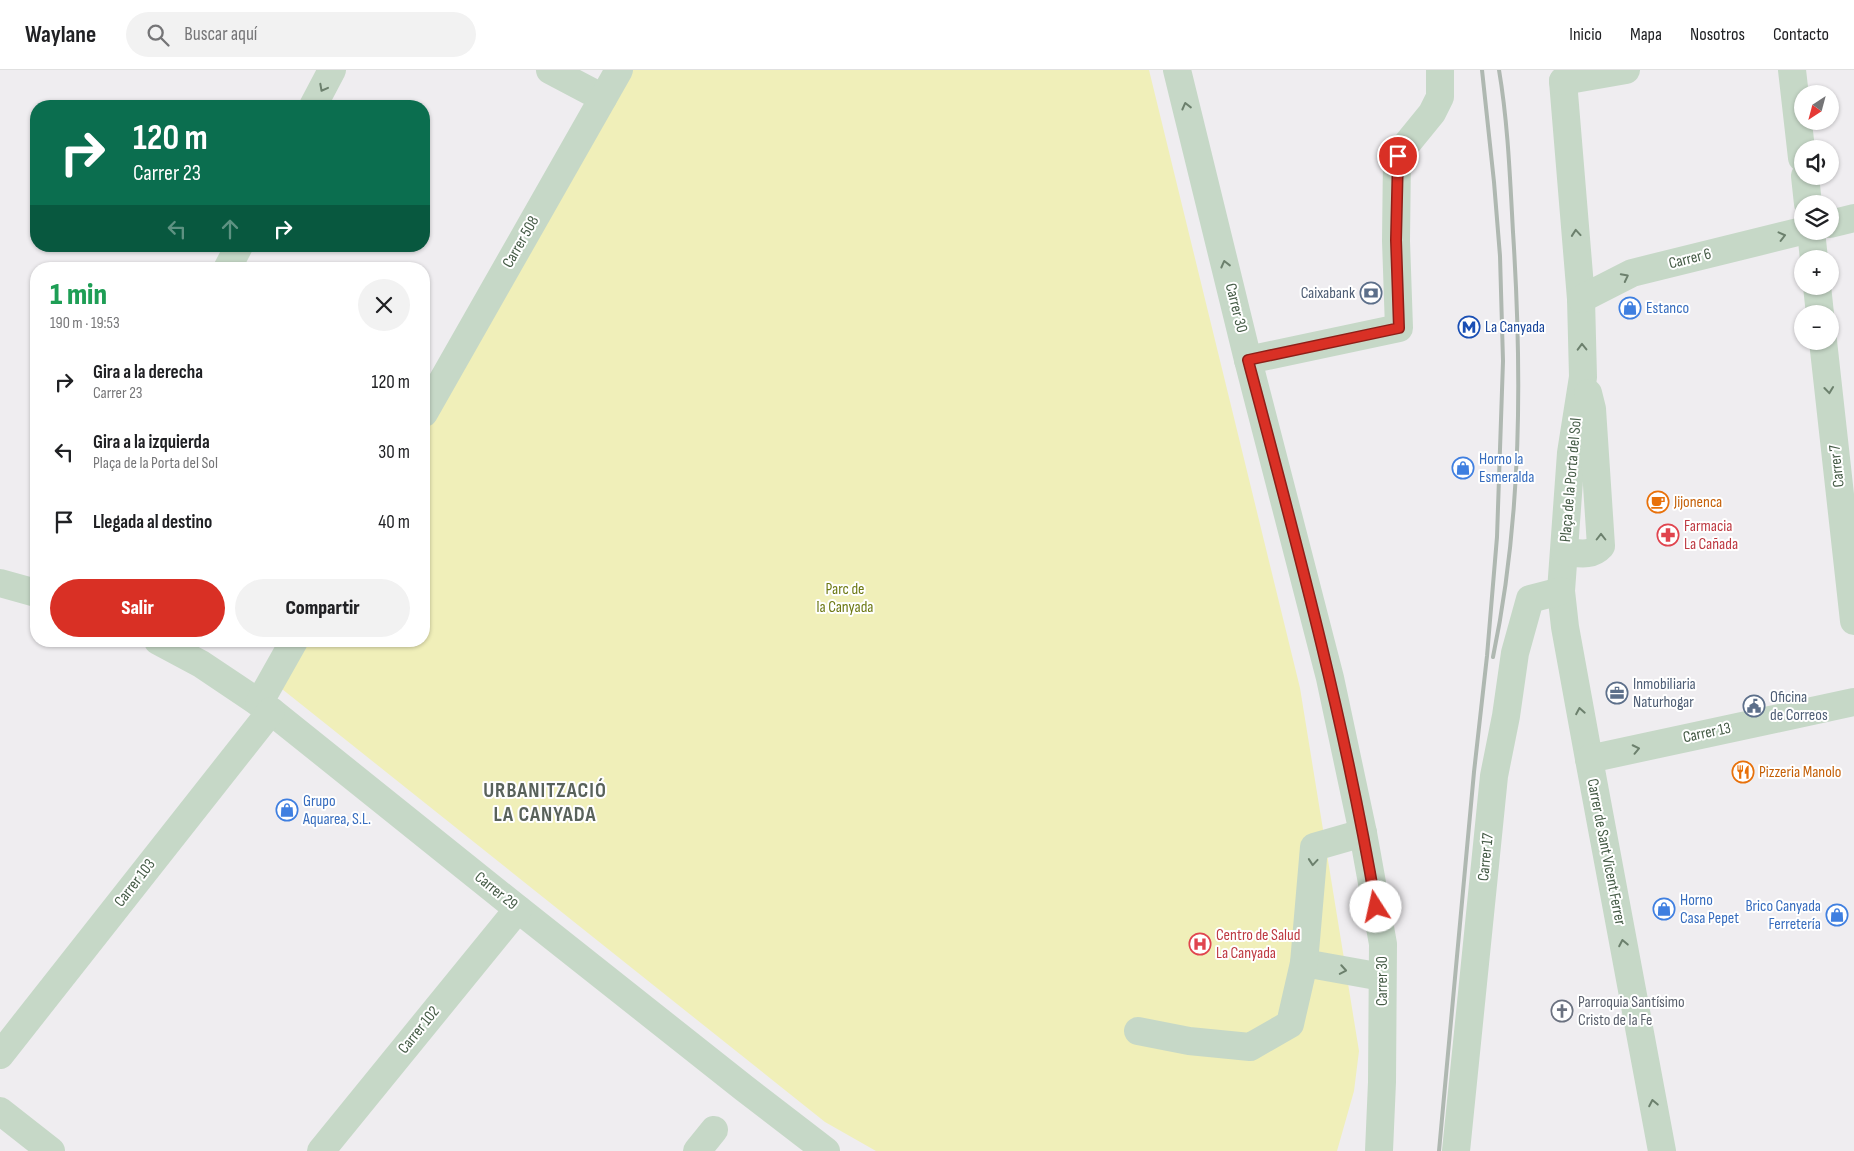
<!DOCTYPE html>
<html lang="es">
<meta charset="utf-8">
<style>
:root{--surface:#fff;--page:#f2f2f2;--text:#202124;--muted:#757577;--line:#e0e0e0;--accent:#d93025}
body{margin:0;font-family:"Sofia Sans Condensed",sans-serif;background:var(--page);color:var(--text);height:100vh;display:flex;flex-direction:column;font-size:19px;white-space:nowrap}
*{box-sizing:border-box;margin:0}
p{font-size:16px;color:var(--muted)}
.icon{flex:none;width:28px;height:28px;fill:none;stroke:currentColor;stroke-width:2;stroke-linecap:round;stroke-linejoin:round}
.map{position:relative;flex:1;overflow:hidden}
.panel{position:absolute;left:30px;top:192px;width:400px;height:385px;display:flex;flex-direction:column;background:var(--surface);border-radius:20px;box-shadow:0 1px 4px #0004}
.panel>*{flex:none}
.banner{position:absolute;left:30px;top:30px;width:400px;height:152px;border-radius:20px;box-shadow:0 1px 4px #0004;background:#0b6e4f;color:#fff;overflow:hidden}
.needle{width:32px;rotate:216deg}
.controls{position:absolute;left:1794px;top:15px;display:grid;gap:10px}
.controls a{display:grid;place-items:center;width:45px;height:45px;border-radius:50%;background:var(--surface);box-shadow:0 1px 4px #0004;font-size:25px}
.pin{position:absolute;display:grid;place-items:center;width:42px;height:42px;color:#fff;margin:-21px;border:2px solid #fff;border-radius:50%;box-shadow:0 1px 5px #0007}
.me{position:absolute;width:55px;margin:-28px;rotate:350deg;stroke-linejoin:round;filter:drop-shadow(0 0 4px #0008)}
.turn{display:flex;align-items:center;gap:18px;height:105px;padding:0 20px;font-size:22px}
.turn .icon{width:65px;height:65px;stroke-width:2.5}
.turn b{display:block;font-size:35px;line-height:42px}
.lanes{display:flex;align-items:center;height:48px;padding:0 20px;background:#0003;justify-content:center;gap:25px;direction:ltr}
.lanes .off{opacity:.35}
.round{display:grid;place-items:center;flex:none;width:52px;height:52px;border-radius:26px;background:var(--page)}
.headline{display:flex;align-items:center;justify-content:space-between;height:85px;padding:0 20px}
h1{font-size:30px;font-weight:800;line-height:38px;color:#1e9e55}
.button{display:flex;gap:10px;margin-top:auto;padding:10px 20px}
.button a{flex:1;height:58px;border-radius:30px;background:var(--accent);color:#fff;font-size:20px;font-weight:800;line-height:58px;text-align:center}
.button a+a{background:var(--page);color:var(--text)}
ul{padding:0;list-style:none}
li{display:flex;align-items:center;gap:15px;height:70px;padding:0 20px}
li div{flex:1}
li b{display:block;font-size:19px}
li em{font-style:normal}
header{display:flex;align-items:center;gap:30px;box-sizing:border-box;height:70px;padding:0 25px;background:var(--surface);border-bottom:1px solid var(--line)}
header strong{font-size:24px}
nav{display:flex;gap:28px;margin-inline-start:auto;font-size:18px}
.search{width:350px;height:45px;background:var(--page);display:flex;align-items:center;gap:12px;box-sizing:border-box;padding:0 18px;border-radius:28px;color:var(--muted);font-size:19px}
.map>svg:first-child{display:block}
.green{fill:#f0efb9}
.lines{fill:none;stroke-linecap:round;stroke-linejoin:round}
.minor{stroke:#c6d8c7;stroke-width:28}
.rail{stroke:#afb8b1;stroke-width:4}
.oneway{stroke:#6c806d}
.route-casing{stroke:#8d1f18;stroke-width:12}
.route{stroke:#d93025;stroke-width:9}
.labels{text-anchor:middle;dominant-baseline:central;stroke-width:4;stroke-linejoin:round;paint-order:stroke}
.street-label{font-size:16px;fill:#455b46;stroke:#fff}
.service-label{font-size:16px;fill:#4e5e75;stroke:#fff;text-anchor:start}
.shop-label{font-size:16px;fill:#366cbe;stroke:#fff;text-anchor:start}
.transit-label{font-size:16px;fill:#164399;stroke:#fff;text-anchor:start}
.food-label{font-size:16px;fill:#c56008;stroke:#fff;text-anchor:start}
.health-label{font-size:16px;fill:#be3a42;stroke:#fff;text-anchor:start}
.park-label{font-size:16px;fill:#6d7914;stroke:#fff}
.worship-label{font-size:16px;fill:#5b616d;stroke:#fff;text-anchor:start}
.district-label{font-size:21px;font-weight:bold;letter-spacing:1px;fill:#59625b;stroke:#fff}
</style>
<header>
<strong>Waylane</strong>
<div class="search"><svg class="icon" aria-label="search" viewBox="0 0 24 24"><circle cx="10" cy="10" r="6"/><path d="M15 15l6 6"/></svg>Buscar aquí</div>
<nav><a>Inicio</a><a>Mapa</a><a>Nosotros</a><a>Contacto</a></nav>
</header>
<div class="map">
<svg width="1854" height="1081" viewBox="0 0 1854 1081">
<rect width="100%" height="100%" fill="#efedf0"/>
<polygon class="green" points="626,0 1149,0 1300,618 1359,981 1354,1021 1337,1081 876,1081 825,1052 282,619 307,571 424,571 424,352"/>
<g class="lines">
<g class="minor">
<polyline points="550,0 603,28"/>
<polyline points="1177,0 1248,290 1330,608 1363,763 1383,874 1382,1012 1379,1081"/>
<polyline points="1792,0 1802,88"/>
<polyline points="1563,11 1581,229 1583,307 1571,383 1561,521 1565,557 1589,689 1662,1081"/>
<polyline points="1563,11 1626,0"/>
<polyline points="313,36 332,0"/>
<polyline points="1805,106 1808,134"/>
<polyline points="1830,154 1854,148"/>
<polyline points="1811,161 1814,189"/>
<polyline points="227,199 239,176"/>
<polyline points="1817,216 1820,244"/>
<polyline points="1581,229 1632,203 1802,161"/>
<polyline points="1823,271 1854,551"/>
<polyline points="1248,290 1399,258 1396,171 1397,86 1432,43 1440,27 1440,0"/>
<polyline points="424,343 619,0"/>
<path d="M 1565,482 C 1578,483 1591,487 1601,476 L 1592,339 L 1588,323"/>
<polyline points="0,513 36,523"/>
<polyline points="158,571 201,594 271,641 518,839 744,1018 826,1081"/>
<polyline points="259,633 294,571"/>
<polyline points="1589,689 1854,632"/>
<polyline points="1304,893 1382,907"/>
<polyline points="1138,961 1189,971 1250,977 1290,954 1304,893 1314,777 1363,763"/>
<polyline points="0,985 271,641"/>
<polyline points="0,1041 51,1081"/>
<polyline points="321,1081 518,839"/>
<polyline points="697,1081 714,1060"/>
<polyline points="1456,1081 1494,706 1506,646 1515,583 1530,529 1561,521"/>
</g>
<g class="rail">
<path d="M 1493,587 C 1522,448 1522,303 1513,162 C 1510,108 1508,53 1499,0"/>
<polyline points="1439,1081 1474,702 1487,586 1497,467 1503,291 1500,186 1494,112 1482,0"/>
</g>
</g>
<defs><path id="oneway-chevron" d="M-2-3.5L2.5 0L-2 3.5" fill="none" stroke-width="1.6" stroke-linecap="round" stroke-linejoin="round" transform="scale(1.25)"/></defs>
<g class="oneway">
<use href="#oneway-chevron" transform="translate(323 18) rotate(118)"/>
<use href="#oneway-chevron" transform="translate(1186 36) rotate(-104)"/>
<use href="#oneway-chevron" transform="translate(1576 163) rotate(-95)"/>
<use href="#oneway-chevron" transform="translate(1782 166) rotate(-14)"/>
<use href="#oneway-chevron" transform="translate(1225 194) rotate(-104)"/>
<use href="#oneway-chevron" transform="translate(1625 207) rotate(-27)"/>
<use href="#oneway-chevron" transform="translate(1582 277) rotate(-91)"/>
<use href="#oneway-chevron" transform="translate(1829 320) rotate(84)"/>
<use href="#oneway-chevron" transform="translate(1601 467) rotate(-90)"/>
<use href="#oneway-chevron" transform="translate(1580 641) rotate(-100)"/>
<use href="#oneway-chevron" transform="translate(1636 679) rotate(-12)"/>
<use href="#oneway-chevron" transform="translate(1313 792) rotate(95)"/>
<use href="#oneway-chevron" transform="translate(1623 873) rotate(-101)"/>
<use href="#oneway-chevron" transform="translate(1343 900) rotate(10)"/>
<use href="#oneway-chevron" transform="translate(1653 1033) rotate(-101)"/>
</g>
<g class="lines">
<g class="route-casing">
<path id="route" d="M 1376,837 C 1345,652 1296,471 1248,290 L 1399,258 L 1396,170 L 1398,86"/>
</g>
<use href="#route" class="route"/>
</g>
<defs>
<g id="bank-ring" transform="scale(1.125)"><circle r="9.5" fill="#fff" stroke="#5c6f8a" stroke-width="1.5"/><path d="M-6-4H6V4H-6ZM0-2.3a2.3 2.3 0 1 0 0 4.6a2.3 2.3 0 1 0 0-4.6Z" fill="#5c6f8a"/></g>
<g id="shop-ring" transform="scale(1.125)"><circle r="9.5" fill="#fff" stroke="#3f7fe0" stroke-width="1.5"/><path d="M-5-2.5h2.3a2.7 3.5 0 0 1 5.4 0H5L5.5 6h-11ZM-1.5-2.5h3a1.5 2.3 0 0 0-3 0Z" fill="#3f7fe0"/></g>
<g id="metro-ring" transform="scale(1.125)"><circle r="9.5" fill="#fff" stroke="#1a4fb4" stroke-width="1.5"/><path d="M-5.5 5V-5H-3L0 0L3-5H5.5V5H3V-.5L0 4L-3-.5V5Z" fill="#1a4fb4"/></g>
<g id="cafe-ring" transform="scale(1.125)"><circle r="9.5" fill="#fff" stroke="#e8710a" stroke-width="1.5"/><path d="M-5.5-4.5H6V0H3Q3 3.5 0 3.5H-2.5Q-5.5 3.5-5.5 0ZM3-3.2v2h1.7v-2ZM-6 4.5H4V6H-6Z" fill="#e8710a"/></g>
<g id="pharmacy-ring" transform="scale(1.125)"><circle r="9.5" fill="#fff" stroke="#e0444e" stroke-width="1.5"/><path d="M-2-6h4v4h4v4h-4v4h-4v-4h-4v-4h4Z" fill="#e0444e"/></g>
<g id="office-ring" transform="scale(1.125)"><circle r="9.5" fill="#fff" stroke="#5c6f8a" stroke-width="1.5"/><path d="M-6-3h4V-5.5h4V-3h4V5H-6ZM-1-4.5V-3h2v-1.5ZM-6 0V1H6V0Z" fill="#5c6f8a"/></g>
<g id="civic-ring" transform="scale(1.125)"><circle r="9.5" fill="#fff" stroke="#5c6f8a" stroke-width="1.5"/><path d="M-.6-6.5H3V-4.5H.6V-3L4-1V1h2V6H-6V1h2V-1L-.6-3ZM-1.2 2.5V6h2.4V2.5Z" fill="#5c6f8a"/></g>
<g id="restaurant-ring" transform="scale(1.125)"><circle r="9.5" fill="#fff" stroke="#e8710a" stroke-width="1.5"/><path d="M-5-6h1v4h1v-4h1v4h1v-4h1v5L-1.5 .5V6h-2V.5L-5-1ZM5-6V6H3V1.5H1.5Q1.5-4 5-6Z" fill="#e8710a"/></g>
<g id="hospital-ring" transform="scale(1.125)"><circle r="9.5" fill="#fff" stroke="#e0444e" stroke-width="1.5"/><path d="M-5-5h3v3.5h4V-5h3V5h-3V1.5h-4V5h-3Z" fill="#e0444e"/></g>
<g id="church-ring" transform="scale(1.125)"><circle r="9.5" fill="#fff" stroke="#6b7280" stroke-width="1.5"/><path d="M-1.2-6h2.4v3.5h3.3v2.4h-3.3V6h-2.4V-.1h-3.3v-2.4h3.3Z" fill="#6b7280"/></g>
</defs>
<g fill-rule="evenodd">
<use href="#bank-ring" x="1371" y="223"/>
<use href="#shop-ring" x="1630" y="238"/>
<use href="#metro-ring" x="1469" y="257"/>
<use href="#shop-ring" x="1463" y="398"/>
<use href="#cafe-ring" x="1658" y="432"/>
<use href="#pharmacy-ring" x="1668" y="465"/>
<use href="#office-ring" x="1617" y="623"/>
<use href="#civic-ring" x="1754" y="636"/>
<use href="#restaurant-ring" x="1743" y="702"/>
<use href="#shop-ring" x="287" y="740"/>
<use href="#shop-ring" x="1664" y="839"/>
<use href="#shop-ring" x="1837" y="845"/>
<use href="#hospital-ring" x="1200" y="874"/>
<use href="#church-ring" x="1562" y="941"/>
</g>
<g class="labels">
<g class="street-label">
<text transform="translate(521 172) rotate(-60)">Carrer 508</text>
<text transform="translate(1690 189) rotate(-14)">Carrer 6</text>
<text transform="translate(1236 238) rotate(76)">Carrer 30</text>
<text transform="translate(1837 396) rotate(-96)">Carrer 7</text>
<text transform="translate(1571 410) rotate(-85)">Plaça de la Porta del Sol</text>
<text transform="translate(1707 663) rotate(-12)">Carrer 13</text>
<text transform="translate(1606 782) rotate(79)">Carrer de Sant Vicent Ferrer</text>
<text transform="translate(1486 787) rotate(-84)">Carrer 17</text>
<text transform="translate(135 813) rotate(-52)">Carrer 103</text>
<text transform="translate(496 821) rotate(39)">Carrer 29</text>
<text transform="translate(1382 911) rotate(-90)">Carrer 30</text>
<text transform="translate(419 960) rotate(-51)">Carrer 102</text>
</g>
<g class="service-label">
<text x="1355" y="223" text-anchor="end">Caixabank</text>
<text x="1633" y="614">Inmobiliaria<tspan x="1633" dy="18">Naturhogar</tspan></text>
<text x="1770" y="627">Oficina<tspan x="1770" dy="18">de Correos</tspan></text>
</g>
<g class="shop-label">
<text x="1646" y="238">Estanco</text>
<text x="1479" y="389">Horno la<tspan x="1479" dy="18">Esmeralda</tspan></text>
<text x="303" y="731">Grupo<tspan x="303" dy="18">Aquarea, S.L.</tspan></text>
<text x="1680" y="830">Horno<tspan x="1680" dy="18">Casa Pepet</tspan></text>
<text x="1821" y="836" text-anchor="end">Brico Canyada<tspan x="1821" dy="18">Ferretería</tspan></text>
</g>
<g class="transit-label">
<text x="1485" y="257">La Canyada</text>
</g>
<g class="food-label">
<text x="1674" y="432">Jijonenca</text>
<text x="1759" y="702">Pizzeria Manolo</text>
</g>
<g class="health-label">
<text x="1684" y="456">Farmacia<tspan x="1684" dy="18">La Cañada</tspan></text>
<text x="1216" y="865">Centro de Salud<tspan x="1216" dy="18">La Canyada</tspan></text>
</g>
<g class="park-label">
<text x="845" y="519">Parc de<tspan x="845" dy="18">la Canyada</tspan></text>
</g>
<g class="worship-label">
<text x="1578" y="932">Parroquia Santísimo<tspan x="1578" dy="18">Cristo de la Fe</tspan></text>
</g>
<g class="district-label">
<text x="545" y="720">URBANITZACIÓ<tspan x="545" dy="24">LA CANYADA</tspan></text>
</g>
</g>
</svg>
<div class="controls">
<a><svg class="needle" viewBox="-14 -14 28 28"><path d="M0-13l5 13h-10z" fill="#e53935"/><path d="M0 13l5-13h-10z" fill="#757577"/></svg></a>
<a><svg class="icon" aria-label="sound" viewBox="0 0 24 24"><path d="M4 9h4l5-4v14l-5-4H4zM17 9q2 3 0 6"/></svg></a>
<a><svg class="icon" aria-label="layers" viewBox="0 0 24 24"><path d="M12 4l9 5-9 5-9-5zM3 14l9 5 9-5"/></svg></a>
<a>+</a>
<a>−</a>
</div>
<div class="pin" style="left:1398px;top:86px;background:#d93025"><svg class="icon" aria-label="arrive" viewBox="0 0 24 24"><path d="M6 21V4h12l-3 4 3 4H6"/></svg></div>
<svg class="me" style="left:1376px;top:837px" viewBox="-20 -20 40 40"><circle r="19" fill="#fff"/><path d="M0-13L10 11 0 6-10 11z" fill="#d93025"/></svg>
<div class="banner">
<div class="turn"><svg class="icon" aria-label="right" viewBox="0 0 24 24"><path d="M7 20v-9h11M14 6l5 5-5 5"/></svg><div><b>120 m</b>Carrer 23</div></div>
<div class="lanes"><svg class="icon off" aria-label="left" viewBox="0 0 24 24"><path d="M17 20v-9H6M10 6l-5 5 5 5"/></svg><svg class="icon off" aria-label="ahead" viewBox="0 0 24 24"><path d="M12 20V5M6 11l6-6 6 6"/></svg><svg class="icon" aria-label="right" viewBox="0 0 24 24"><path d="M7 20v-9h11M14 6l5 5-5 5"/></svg></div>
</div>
<section class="panel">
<div class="headline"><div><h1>1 min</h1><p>190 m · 19:53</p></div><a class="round"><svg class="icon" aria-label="close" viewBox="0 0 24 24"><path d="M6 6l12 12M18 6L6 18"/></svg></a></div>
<ul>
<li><svg class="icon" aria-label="right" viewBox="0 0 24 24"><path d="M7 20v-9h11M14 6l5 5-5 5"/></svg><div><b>Gira a la derecha</b><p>Carrer 23</p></div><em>120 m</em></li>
<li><svg class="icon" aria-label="left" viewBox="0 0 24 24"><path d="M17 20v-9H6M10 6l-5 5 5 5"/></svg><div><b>Gira a la izquierda</b><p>Plaça de la Porta del Sol</p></div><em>30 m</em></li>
<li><svg class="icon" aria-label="arrive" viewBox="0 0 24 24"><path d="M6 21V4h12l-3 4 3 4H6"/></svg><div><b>Llegada al destino</b></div><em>40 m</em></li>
</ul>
<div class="button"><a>Salir</a><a>Compartir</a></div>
</section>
</div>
